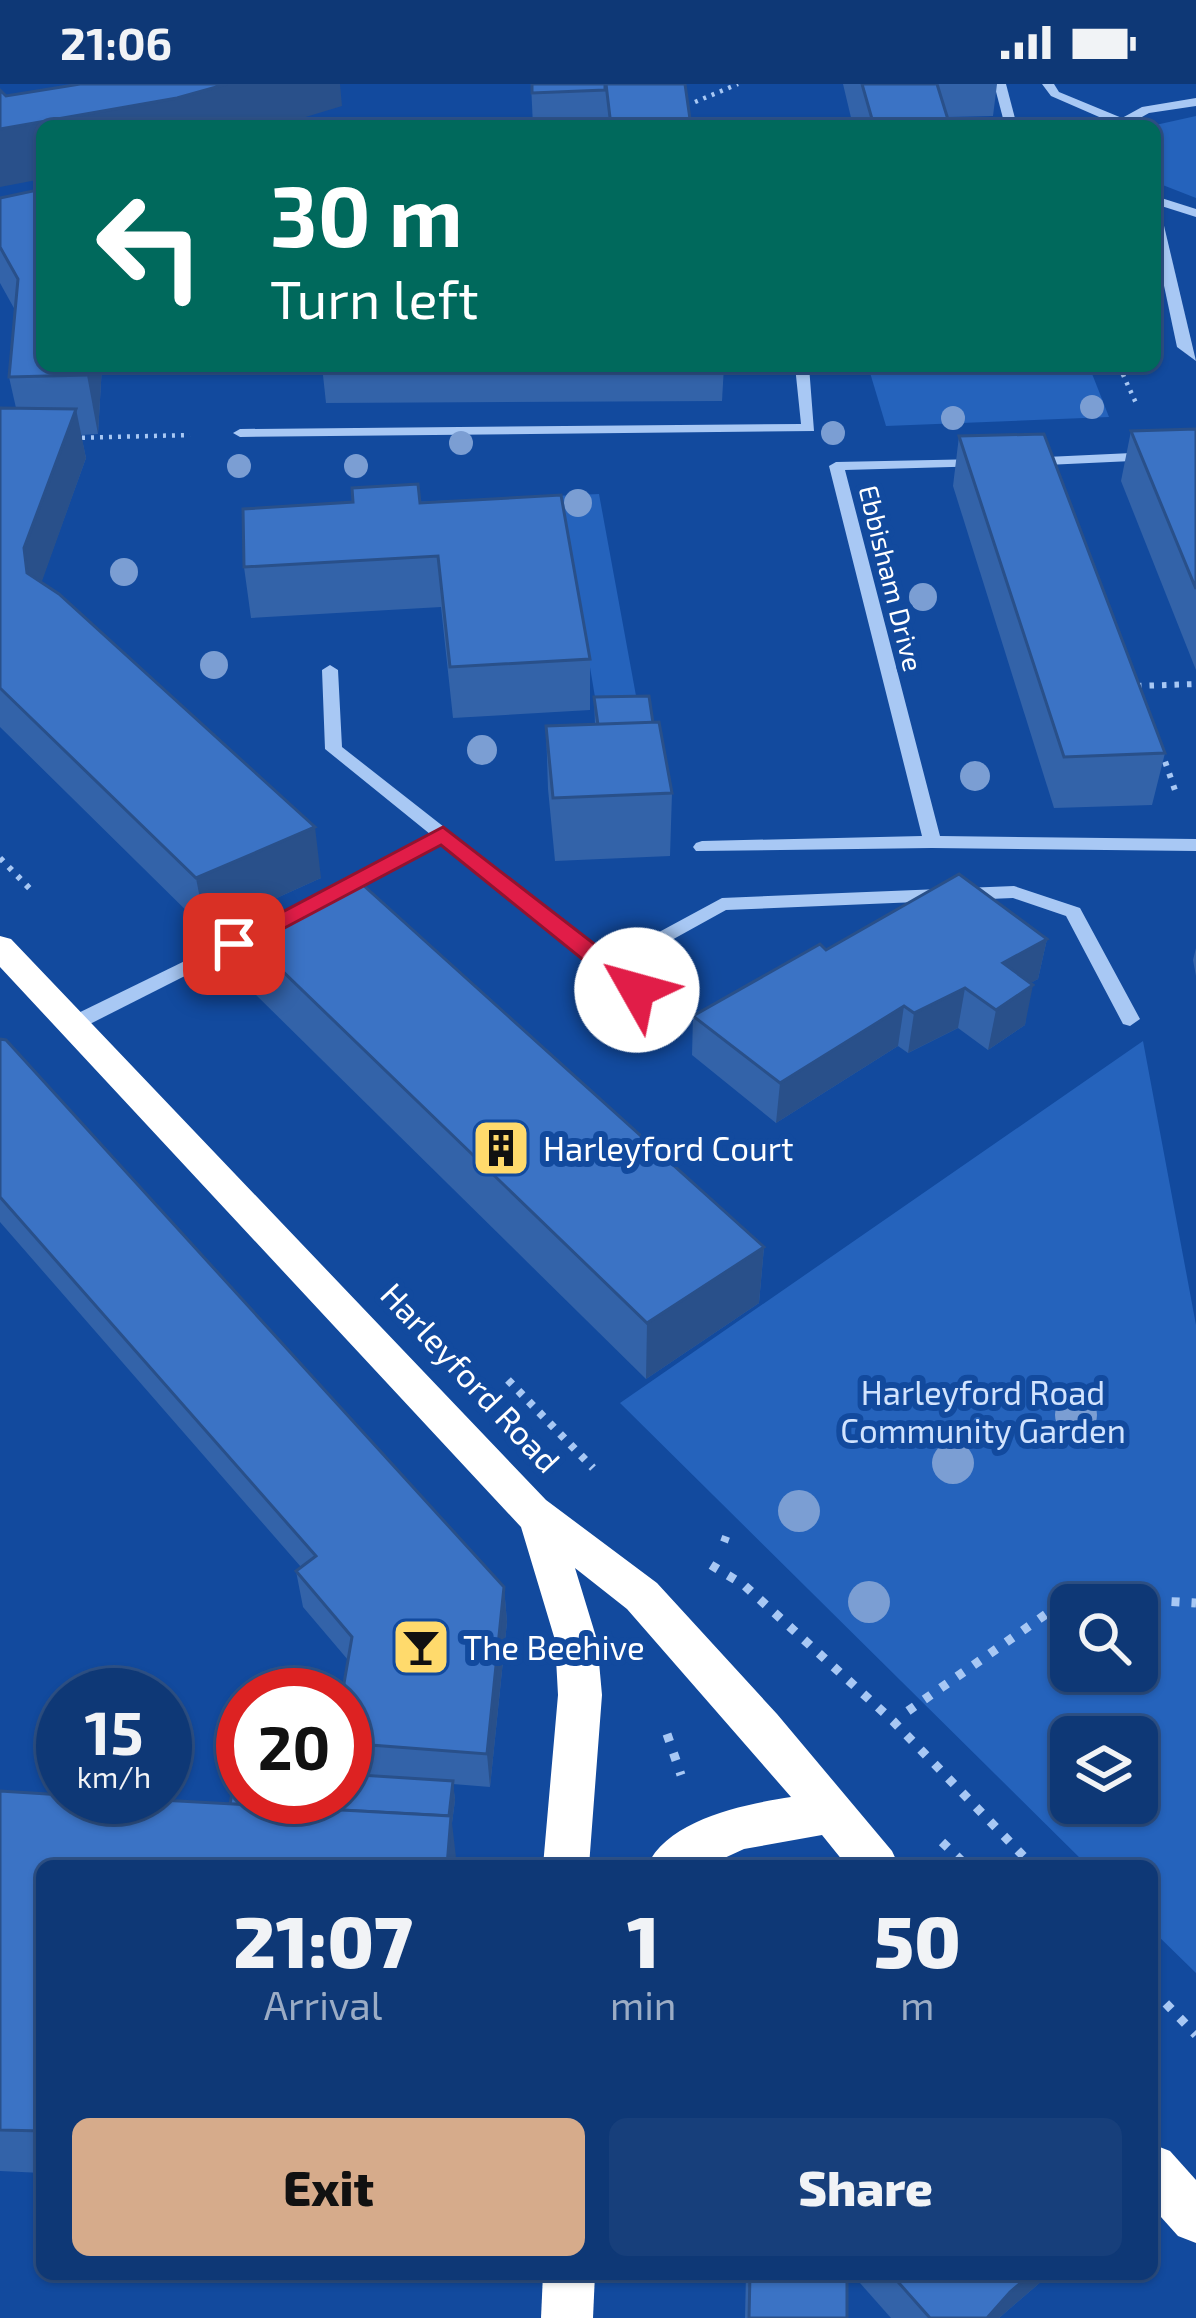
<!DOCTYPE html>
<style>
:root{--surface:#0e3876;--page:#173f7b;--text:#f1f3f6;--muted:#9bacc5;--line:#2e5288;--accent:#d6ab8b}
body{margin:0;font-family:"Exo 2",sans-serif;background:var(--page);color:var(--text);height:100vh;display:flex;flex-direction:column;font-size:45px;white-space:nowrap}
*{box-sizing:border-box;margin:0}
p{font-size:39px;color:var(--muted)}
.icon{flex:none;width:66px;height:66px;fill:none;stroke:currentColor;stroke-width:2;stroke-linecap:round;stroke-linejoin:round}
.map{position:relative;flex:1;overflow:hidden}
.panel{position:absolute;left:36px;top:1776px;width:1122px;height:420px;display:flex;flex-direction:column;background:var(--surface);border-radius:18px;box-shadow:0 3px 9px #0004,0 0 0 3px var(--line)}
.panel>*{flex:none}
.hud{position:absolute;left:36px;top:36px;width:1125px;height:252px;border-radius:18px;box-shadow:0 3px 9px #0004,0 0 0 3px var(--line);background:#00695c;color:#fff;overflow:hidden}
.fabs{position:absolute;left:1050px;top:1500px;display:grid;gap:24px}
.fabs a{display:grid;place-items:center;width:108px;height:108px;border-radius:18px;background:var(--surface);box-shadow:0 3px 9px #0004,0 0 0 3px var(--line);font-size:60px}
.speed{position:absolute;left:36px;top:1584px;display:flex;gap:24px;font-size:60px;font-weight:700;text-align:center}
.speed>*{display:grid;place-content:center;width:156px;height:156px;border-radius:50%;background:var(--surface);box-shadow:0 3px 9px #0004,0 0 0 3px var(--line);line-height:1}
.speed small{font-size:30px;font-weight:400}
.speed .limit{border:18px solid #d22;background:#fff;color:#111}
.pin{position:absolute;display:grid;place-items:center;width:102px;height:102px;color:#fff;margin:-51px;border-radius:24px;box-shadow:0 6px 18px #0006}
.me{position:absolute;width:132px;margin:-66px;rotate:308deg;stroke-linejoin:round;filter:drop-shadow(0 0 9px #0008)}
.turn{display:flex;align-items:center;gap:42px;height:252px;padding:0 36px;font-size:54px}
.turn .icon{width:156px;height:156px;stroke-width:2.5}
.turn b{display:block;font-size:84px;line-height:102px}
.eta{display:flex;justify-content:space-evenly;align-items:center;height:204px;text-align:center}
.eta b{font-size:72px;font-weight:800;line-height:84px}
.primary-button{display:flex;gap:24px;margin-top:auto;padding:24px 36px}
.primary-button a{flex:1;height:138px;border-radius:18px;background:var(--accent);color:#111;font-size:48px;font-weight:800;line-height:138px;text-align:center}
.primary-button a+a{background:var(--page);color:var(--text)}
.status{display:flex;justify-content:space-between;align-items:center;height:84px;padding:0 60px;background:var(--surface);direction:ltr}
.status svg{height:33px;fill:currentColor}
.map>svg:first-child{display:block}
.green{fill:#2563bc;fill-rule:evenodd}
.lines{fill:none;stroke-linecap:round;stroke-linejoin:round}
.path-far3{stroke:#a8c8f4;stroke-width:4.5;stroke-dasharray:3 6;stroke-linecap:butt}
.path-far2{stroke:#a8c8f4;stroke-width:6;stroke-dasharray:4.5 8;stroke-linecap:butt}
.path-far1{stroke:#a8c8f4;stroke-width:8;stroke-dasharray:6 9;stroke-linecap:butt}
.path{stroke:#a8c8f4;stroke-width:9;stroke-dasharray:8 12;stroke-linecap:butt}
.minor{fill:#a8c8f4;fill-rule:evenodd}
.highway{fill:#fff;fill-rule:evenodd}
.tree{fill:#7b9ed3}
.wall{fill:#3363a9}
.shaded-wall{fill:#29508a}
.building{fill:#3b73c5;stroke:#29508a;stroke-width:3}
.route{fill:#e11d48;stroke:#92132f;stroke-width:3}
.labels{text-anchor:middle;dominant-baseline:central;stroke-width:12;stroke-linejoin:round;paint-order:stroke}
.far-street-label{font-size:27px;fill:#fff;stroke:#124a9e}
.poi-label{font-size:33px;fill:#fff;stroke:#124a9e;text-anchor:start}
.street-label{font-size:33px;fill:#fff;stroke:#124a9e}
.park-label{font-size:33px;fill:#d1e3fe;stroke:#124a9e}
</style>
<div class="status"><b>21:06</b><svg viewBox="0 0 49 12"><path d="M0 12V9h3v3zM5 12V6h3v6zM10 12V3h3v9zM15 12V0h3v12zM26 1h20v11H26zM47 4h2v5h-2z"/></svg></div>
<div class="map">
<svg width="1196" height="2234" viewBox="0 0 1196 2234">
<rect width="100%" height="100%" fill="#124a9e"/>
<g class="green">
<polygon points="1196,32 1196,114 1155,98 1155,42 1151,42"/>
<polygon points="868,282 1089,282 1109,333 886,342"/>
<polygon points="599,410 639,628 598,631 569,458 366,420"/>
<path d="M 1143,957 L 1196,1241 L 1196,1889 L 1152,1846 L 1152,1782 L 1088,1782 L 620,1319 ZM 1137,1521 L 1137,1587 L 1071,1587 L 1071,1521 ZM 1137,1653 L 1137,1719 L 1071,1719 L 1071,1653 Z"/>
</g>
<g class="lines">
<g class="path-far3">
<polyline points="695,18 738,0"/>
<polyline points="1119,282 1136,319"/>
<polyline points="73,354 190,351"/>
</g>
<g class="path-far2">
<polyline points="1137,602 1196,600"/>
<polyline points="1161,666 1176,709"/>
<polyline points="0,774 33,808"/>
</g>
<g class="path-far1">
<polyline points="508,1296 593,1384"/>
<polyline points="724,1458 729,1445"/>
</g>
<g class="path">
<polyline points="711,1481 744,1501 893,1637 1033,1782"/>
<polyline points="908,1627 1072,1512 1196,1519"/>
<polyline points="667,1650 681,1691"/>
<polyline points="942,1758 967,1782"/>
<polyline points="1152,1905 1196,1951"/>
</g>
<g class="minor">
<polygon points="994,0 1006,0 1017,42 1005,42"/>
<polygon points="1042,0 1054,0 1059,8 1122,34 1142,23 1196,14 1196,22 1149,29 1126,42 1111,42 1113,39 1051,12"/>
<polygon points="1155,112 1196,125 1196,133 1155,120"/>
<polygon points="1155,125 1161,129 1196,277 1177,263 1155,159"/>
<polygon points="795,282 809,282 814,347 240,353 233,349 240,345 801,340"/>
<polygon points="1196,366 1196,374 1025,382 1018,378 1025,374"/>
<polygon points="982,375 987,376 987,382 845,386 940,752 1196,755 1196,767 932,764 696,767 693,763 696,759 702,757 922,752 829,382 836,378"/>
<polygon points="330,581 338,586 342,663 611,874 722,814 1014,802 1080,824 1140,935 1130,942 1123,940 1066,832 1013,814 726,826 623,883 674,923 677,928 674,933 667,935 600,889 442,759 339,814 325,814 323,810 325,806 430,750 325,665 322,586"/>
<polygon points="267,837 276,843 274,847 82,944 75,946 65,939 68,934"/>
</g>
<g class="highway">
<path d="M 0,852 L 11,855 L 546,1416 L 657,1499 L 777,1630 L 892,1767 L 899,1782 L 847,1782 L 822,1751 L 744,1765 L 707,1782 L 647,1782 C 668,1735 745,1720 791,1713 L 627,1525 L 575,1484 L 597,1556 L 602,1611 L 589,1782 L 543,1782 L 558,1611 L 555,1556 L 521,1443 L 0,883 Z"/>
<polygon points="1152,2060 1170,2067 1196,2096 1196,2159 1178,2152 1152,2123"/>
<polygon points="543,2190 595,2190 593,2234 541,2234"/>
</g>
</g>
<g class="tree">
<circle cx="1092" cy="323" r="12"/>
<circle cx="953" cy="334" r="12"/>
<circle cx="833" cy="349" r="12"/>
<circle cx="461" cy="359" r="12"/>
<circle cx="239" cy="382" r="12"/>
<circle cx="356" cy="382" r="12"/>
<circle cx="578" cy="419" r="14"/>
<circle cx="124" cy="488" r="14"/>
<circle cx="923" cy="513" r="14"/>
<circle cx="214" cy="581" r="14"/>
<circle cx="482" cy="666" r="15"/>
<circle cx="975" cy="692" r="15"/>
<circle cx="1076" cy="1331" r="21"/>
<circle cx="953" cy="1379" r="21"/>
<circle cx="799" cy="1427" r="21"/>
<circle cx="869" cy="1518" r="21"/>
</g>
<g class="wall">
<polygon points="531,0 685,0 611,42 533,42"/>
<polygon points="843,0 997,0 993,32 948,33 950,42 853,42"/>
<polygon points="0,114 42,282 102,282 98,350 81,351 86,374 41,498 321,794 206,846 0,643 0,324 16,324 9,293 15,226 0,199"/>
<polygon points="322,282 724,282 722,317 326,319"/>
<polygon points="1196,345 1196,586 1121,397 1131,347"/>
<polygon points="959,352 1165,669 1152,721 1054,724 953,402"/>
<polygon points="420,419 590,575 590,626 453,634 441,523 251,534 244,483"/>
<polygon points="594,613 653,639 672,709 670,772 555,777 548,705 546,642 595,641"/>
<polygon points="244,850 764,1163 759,1219 646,1295 253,908"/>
<polygon points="1047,855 1038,895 1030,899 1025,941 988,966 958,944 908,969 898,962 776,1039 692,971 693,932 826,866"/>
<polygon points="1196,864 1196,892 1193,876"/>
<polygon points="0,955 504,1503 507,1538 490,1703 453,1700 455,1716 452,1739 42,1782 42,2089 0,2087 0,1707 230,1720 345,1713 345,1611 348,1576 303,1523 296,1487 301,1483 0,1138"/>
<polygon points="274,2190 421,2190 420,2196"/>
<polygon points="746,2190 847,2190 847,2234 745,2234"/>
<polygon points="852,2190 1050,2190 999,2234 891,2234"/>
</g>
<g class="shaded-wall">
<polygon points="227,0 340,0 342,22 276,42 42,42 42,95 0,103 0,45"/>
<polygon points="88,282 102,282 98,350 87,291"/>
<polygon points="76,325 86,374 36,514 27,489 24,464"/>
<polygon points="315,743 321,794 206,846 196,794"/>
<polygon points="1047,855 1038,895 995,919 1003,879"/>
<polygon points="1033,901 1025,941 988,966 996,926"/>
<polygon points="965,904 958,944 908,969 914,929"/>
<polygon points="904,922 898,962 776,1039 780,999"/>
<polygon points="764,1163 759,1219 646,1295 647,1239"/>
<polygon points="504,1503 507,1538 490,1703 487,1670"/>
<polygon points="453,1697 455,1716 452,1739 457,1782 447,1782 445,1765"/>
<polygon points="1031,2190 1050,2190 999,2234 987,2234 1010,2208"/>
</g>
<g class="building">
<polygon points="80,0 227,0 177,14 0,45 0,6 6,12"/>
<polygon points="532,0 605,0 605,6 532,9"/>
<polygon points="606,0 685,0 691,42 611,42"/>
<polygon points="862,0 937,0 950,42 874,42"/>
<polygon points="42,105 42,282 88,282 87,291 9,293 18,195 0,163 0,114"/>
<polygon points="0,324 76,325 24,464 27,489 59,510 315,743 196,794 0,604"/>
<polygon points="1196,345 1196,505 1131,347"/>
<polygon points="1044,350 1165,669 1064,673 959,352"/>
<polygon points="418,400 420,419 561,411 590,575 450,583 438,472 244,483 243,425 353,418 352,404"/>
<polygon points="649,612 653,639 598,641 594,613"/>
<polygon points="659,638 672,709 553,714 546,642"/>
<polygon points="959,790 1047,855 1003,879 1033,901 996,926 965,904 914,929 904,922 780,999 693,932 820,860 826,866"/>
<polygon points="352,791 764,1163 647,1239 244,850"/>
<polygon points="0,955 6,956 504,1503 487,1670 345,1659 345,1611 342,1611 352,1553 296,1487 316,1472 0,1113"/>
<polygon points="237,1682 243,1683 243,1713 345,1713 345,1690 453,1697 449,1732 230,1720"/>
<polygon points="0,1707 63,1711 63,1713 106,1713 451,1732 447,1782 42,1782 42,2047 0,2046"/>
<polygon points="750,2190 847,2190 847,2234 749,2234"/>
<polygon points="891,2190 1031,2190 1010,2208 987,2234 930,2234"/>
</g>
<polygon class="route" points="443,743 646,900 649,906 646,912 628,912 441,761 243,866 225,866 222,860"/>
<defs>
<g id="building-square" transform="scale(3)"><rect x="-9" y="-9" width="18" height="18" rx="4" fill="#ffda6c" stroke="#124a9e"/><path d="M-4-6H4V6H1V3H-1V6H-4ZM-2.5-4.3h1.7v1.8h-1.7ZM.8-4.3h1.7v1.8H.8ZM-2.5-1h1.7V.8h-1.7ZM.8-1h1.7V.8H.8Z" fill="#111"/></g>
<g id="bar-square" transform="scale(3)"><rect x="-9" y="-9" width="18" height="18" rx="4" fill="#ffda6c" stroke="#124a9e"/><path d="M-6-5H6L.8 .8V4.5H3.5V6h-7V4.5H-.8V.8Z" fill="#111"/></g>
</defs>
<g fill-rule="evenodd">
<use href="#building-square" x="501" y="1064"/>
<use href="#bar-square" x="421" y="1563"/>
</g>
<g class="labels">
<g class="far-street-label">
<text transform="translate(892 494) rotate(76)">Ebbisham Drive</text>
</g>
<g class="poi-label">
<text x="543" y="1064">Harleyford Court</text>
<text x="463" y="1563">The Beehive</text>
</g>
<g class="street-label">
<text transform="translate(471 1293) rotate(47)">Harleyford Road</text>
</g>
<g class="park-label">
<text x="983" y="1308">Harleyford Road<tspan x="983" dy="38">Community Garden</tspan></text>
</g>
</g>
</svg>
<div class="fabs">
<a><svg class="icon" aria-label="search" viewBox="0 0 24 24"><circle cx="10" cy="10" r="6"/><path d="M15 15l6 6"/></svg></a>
<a><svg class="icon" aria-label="layers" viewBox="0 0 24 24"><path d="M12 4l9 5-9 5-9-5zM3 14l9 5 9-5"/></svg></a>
</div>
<div class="speed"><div>15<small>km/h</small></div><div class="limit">20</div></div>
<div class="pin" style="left:234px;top:860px;background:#d93025"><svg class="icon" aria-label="arrive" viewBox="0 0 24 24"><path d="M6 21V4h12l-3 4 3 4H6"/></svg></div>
<svg class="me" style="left:637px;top:906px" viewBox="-20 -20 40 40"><circle r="19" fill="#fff"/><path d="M0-13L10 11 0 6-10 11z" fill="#e11d48"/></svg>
<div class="hud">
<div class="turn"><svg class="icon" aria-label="left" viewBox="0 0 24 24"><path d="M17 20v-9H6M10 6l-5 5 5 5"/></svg><div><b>30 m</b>Turn left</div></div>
</div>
<section class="panel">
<div class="eta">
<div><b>21:07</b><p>Arrival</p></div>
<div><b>1</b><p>min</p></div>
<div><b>50</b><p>m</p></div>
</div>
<div class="primary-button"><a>Exit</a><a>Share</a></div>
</section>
</div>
